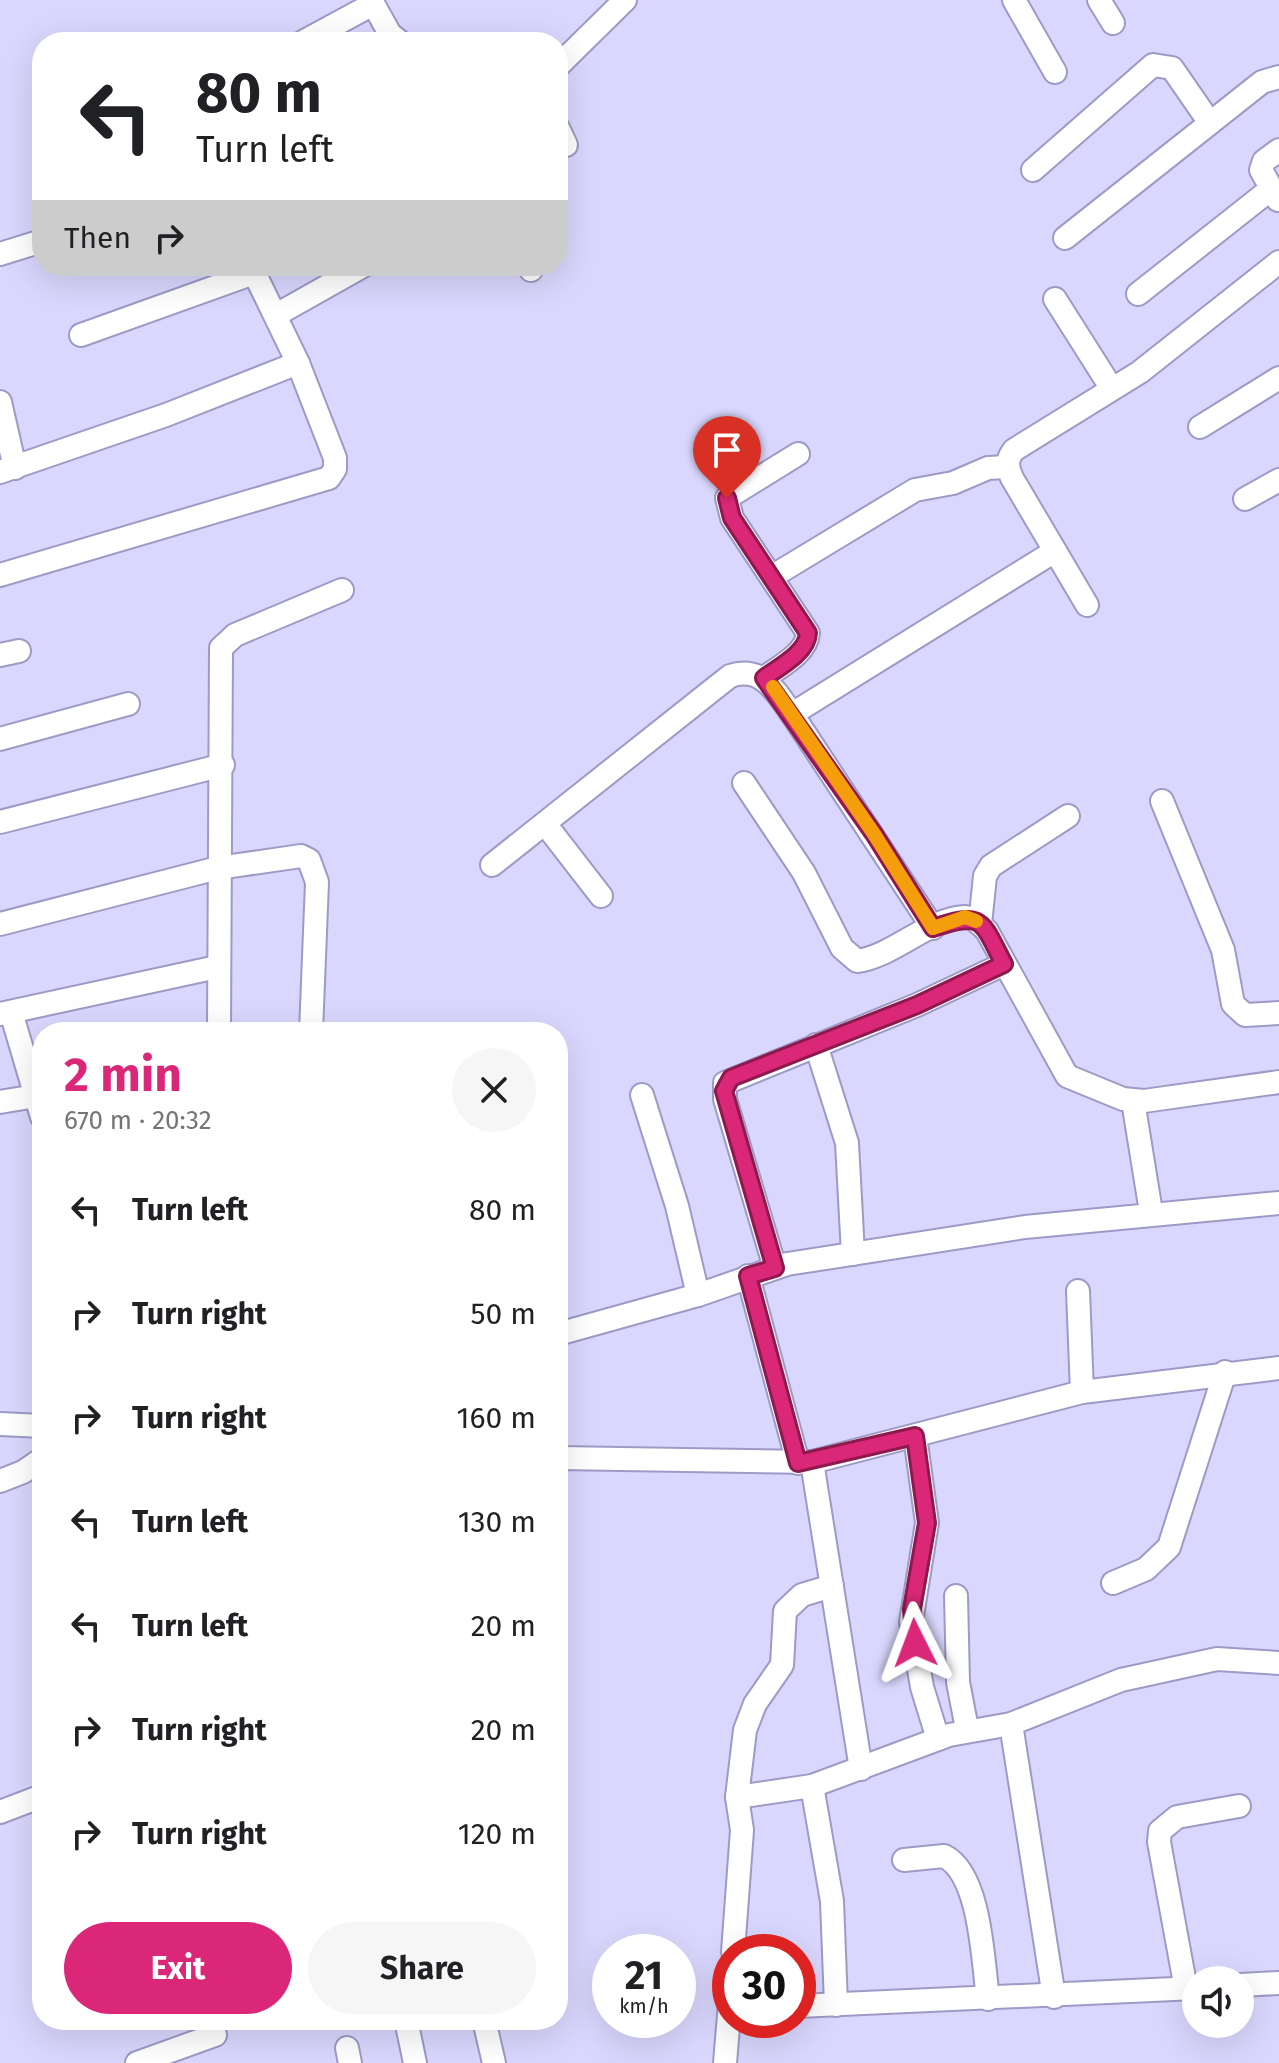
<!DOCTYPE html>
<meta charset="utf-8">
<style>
:root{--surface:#fff;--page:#f6f6f6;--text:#202124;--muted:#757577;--accent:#db2777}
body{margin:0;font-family:"Fira Sans",sans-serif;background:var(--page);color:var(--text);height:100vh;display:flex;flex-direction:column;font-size:30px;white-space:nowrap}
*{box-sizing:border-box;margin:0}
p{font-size:26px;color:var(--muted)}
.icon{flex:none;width:44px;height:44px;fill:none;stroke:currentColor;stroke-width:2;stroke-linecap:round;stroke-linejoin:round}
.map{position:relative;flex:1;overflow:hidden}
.details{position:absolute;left:32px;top:1022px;width:536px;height:1008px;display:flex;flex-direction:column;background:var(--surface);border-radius:32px;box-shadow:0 8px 32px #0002}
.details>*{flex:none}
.banner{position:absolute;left:32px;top:32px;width:536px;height:244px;border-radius:32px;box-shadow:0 8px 32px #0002;background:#fff;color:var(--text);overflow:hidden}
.fabs{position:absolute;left:1182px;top:1966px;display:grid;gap:16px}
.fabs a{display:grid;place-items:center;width:72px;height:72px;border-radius:50%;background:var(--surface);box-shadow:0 8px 32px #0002;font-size:40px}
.speed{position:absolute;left:592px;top:1934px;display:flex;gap:16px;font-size:40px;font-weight:700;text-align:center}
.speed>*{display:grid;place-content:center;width:104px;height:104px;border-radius:50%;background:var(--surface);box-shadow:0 8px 32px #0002;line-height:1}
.speed small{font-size:20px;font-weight:400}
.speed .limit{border:12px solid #d22;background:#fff;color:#111}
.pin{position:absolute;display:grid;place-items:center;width:68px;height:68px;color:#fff;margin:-82px -34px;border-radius:50% 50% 50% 0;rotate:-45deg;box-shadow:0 0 8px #0007}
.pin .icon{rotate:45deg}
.me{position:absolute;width:88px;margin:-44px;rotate:357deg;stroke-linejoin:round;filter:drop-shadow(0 0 6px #0008)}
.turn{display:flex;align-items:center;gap:28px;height:168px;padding:0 32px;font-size:36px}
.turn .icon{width:104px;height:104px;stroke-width:2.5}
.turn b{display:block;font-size:56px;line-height:68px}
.then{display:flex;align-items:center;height:76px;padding:0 32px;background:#0003;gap:16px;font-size:30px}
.round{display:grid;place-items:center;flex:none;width:84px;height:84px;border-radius:42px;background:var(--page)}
.headline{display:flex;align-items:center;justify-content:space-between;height:136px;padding:0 32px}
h1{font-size:48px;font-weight:700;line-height:60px;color:var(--accent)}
.cta{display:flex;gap:16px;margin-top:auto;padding:16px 32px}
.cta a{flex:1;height:92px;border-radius:48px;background:var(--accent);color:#fff;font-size:32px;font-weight:700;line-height:92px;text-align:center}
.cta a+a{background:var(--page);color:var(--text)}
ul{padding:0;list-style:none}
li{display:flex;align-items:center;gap:24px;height:104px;padding:0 32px}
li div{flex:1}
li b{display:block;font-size:30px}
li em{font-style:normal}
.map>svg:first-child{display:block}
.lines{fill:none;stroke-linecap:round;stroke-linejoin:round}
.minor-casing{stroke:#9d9ac6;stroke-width:26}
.minor{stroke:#fff;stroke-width:22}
.route-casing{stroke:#8e194d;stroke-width:20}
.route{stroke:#db2777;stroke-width:14}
.slow{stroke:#f59e0b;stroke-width:14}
</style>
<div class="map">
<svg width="1279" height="2063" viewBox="0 0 1279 2063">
<rect width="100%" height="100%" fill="#d9d7fd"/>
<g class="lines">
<g class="minor-casing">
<g id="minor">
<polyline points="371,0 390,34 400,42"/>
<polyline points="1014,0 1055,72"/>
<polyline points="1099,0 1113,23"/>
<polyline points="303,42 373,4"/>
<polyline points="558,66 625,0"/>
<polyline points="558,128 566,145"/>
<polyline points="1033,170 1153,65 1172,68 1210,123"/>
<polyline points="1278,200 1261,170 1264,161 1279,150"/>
<polyline points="1065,238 1262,82 1279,77"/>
<polyline points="0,254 42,241"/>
<polyline points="529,266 531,270"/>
<polyline points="1138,294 1271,189"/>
<polyline points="1055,299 1112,389"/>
<polyline points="276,315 363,266"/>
<polyline points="81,335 254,273"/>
<polyline points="0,402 15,468"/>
<polyline points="1200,427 1279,378"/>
<polyline points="0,472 166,415 298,363"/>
<polyline points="1245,499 1279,480"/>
<polyline points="0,575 329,478 335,469 335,458 298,363 251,266"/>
<polyline points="773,576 915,490 953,483 988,468 1007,467"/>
<path d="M 1087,605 L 1012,478 C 1007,466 1006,460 1014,450 L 1140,372 L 1279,262"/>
<polyline points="0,655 19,651"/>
<path d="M 764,678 C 779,667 807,653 808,633 L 732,518 L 727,498 L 798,454"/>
<polyline points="792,714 1055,551"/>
<polyline points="0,739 128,704"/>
<path d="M 744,783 L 804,873 L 842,948 L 857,961 C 894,956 927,919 965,917 C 974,917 981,925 987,931 L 1067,1076 L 1123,1099 L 1144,1101 L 1279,1082"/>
<polyline points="1162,801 1223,950 1233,1004 1245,1015 1279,1013"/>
<polyline points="0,822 223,765"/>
<polyline points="546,825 601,896"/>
<path d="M 492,865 L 730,676 C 762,665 776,692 792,714 L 933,928"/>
<polyline points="0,924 218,868 301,856 309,860 317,882 311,1032"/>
<polyline points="980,924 985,876 991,866 1068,816"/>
<polyline points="11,1012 42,1117"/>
<polyline points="0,1014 217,967"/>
<polyline points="219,1032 221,648 235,635 342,590"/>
<polyline points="816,1045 847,1143 853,1254"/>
<polyline points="642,1095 677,1206 698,1295"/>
<polyline points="1133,1101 1151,1212"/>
<polyline points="0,1102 42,1095"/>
<polyline points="775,1268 725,1099 725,1083 917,1005 1004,964"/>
<polyline points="748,1276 798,1463"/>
<polyline points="1078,1291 1082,1392"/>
<polyline points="558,1334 698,1295 787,1264 1025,1227 1279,1203"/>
<polyline points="0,1424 42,1426"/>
<polyline points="915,1436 927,1523 911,1622 922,1687 938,1739"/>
<polyline points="558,1458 812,1462 1082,1392 1279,1368"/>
<polyline points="812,1462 861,1769"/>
<polyline points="0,1481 23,1472 42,1459"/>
<polyline points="1113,1583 1146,1569 1169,1547 1225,1372"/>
<polyline points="956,1596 958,1682 967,1729"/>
<polyline points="1011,1724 1054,1997"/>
<polyline points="812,1786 832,1901 836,2005"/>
<polyline points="737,1797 812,1786 949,1735 1011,1724 1121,1680 1217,1659 1279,1663"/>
<polyline points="0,1812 42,1796"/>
<path d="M 904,1860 L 944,1856 C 981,1874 983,1963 988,1999"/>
<polyline points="733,1952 742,1830 737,1797 745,1730 755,1704 782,1665 785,1611 802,1595 832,1586"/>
<polyline points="1240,1985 1279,1983"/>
<polyline points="1186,1989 1159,1842 1160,1831 1177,1817 1239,1806"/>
<polyline points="798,2006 1196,1988"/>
<polyline points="406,2020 415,2063"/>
<polyline points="484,2020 494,2063"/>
<polyline points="347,2048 350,2063"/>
<polyline points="137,2063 215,2035"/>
<polyline points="725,2063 730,2003"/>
</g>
</g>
<use href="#minor" class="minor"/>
</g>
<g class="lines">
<g class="route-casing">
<path id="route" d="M 727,498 L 732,518 L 808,633 C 807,653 779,667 764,678 L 874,834 L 933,928 C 984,911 981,920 1004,964 L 917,1005 L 731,1078 L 724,1091 L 775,1268 L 748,1276 L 798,1463 L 915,1436 L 927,1523 L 912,1609 L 915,1643"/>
</g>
<use href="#route" class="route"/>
<polyline class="slow" points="773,687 874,834 933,928 965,917 976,921"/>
</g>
</svg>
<div class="fabs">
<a><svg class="icon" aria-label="sound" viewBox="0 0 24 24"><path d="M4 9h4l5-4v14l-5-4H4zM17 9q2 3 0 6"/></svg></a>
</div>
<div class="speed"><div>21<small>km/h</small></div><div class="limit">30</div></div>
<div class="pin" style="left:727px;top:498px;background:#d93025"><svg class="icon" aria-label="arrive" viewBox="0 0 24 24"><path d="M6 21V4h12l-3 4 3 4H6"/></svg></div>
<svg class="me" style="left:915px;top:1643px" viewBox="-20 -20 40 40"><path d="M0-17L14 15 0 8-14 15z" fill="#db2777" stroke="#fff" stroke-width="4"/></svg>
<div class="banner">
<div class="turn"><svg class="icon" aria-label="left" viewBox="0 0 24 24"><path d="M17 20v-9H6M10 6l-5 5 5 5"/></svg><div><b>80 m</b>Turn left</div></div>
<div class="then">Then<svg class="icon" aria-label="right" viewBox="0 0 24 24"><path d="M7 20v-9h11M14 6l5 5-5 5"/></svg></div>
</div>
<section class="details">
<div class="headline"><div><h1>2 min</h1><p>670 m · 20:32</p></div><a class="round"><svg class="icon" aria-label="close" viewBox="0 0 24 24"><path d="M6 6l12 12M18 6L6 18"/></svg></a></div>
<ul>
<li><svg class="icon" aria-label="left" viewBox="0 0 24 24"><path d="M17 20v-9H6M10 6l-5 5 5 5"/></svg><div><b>Turn left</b></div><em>80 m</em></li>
<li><svg class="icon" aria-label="right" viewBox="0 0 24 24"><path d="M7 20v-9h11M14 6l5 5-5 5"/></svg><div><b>Turn right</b></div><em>50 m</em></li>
<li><svg class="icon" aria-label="right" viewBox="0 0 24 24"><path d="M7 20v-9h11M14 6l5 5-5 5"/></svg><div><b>Turn right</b></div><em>160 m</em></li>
<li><svg class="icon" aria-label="left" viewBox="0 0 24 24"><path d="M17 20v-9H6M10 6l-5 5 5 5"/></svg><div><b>Turn left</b></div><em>130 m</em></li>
<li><svg class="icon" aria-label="left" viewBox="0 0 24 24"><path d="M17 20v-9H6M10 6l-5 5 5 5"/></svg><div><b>Turn left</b></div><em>20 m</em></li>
<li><svg class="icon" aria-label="right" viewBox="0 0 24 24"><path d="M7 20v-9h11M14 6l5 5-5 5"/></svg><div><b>Turn right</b></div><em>20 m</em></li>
<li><svg class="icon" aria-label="right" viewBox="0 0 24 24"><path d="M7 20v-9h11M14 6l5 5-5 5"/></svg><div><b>Turn right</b></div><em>120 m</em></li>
</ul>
<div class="cta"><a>Exit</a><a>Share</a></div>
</section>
</div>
